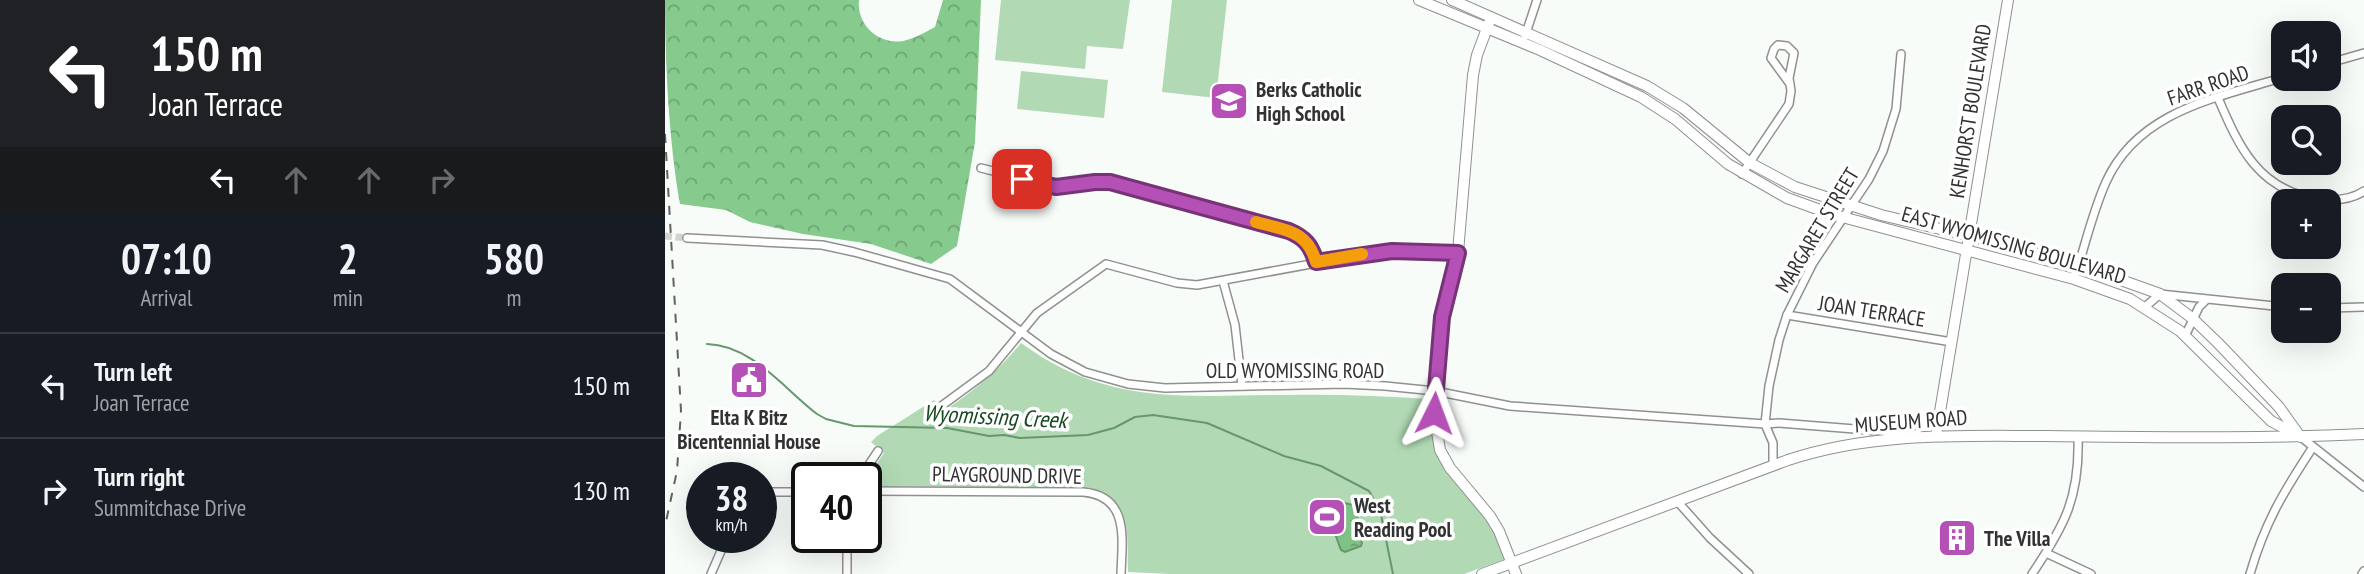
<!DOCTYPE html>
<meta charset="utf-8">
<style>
:root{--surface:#171b24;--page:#20242c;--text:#f1f3f6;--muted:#9ea1a6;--line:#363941}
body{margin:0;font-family:"PT Sans Narrow",sans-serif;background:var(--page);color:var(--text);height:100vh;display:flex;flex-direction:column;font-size:26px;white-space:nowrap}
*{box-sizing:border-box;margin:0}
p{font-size:23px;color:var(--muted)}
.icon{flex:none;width:38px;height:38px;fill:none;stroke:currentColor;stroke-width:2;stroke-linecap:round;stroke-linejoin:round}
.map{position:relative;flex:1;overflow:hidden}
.sheet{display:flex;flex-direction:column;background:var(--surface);width:665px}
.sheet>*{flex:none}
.guide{background:#202124;color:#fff;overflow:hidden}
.tools{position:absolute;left:1606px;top:21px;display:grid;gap:14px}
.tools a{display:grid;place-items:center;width:70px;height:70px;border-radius:14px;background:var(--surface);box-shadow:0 7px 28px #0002;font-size:35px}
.speed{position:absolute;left:21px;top:462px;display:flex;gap:14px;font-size:35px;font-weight:700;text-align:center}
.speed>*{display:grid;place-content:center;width:91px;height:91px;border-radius:50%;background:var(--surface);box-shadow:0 7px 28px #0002;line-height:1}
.speed small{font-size:18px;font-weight:400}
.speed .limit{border:4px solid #111;border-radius:10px;background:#fff;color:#111}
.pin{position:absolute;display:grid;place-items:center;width:60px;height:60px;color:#fff;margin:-30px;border-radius:14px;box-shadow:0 4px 10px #0006}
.me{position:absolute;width:77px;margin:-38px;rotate:3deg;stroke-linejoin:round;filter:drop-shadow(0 0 5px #0008)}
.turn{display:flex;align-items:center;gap:24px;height:147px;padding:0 35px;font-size:32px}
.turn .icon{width:91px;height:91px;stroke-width:2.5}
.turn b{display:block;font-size:49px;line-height:60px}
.lanes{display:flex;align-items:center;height:66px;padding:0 35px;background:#0003;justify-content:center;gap:35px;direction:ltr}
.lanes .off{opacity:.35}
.eta{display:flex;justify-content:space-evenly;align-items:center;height:119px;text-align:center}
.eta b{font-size:42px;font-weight:700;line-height:49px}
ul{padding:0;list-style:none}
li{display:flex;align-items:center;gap:21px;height:105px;padding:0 35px;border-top:2px solid var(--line)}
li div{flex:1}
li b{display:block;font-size:26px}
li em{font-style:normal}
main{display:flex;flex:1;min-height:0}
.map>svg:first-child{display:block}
.forest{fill:url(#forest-crowns)}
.park{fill:#b1dab4}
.water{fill:url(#water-ripples);stroke:#67976c;stroke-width:2}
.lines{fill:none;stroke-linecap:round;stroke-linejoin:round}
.stream{stroke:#67976c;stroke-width:2}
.street-tunnel{stroke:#d0d4d1;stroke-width:7;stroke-dasharray:7 3.5;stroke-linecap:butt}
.street-casing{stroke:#8f918f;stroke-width:10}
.secondary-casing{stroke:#8f918f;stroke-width:12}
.street{stroke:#fff;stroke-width:7}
.secondary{stroke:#fff;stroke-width:10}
.rail{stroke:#606160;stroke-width:2;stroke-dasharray:9 9;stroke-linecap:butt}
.route-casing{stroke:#763476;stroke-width:18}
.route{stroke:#b550b6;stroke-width:12}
.slow{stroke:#f59e0b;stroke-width:12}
.labels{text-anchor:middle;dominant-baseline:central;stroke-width:7;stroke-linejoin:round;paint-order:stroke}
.street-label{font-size:21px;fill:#313231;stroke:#fff}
.poi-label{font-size:21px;font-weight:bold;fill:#313231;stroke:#fff;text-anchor:start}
.water-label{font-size:23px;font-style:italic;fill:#184821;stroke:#fff}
</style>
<main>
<section class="sheet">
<div class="guide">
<div class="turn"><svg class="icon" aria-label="left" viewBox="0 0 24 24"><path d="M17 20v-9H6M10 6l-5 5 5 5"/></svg><div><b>150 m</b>Joan Terrace</div></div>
<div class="lanes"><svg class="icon" aria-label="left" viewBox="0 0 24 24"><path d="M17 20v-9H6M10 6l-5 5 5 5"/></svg><svg class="icon off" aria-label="ahead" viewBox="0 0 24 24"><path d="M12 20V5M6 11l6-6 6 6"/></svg><svg class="icon off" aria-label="ahead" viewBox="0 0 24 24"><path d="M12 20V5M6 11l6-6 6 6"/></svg><svg class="icon off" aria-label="right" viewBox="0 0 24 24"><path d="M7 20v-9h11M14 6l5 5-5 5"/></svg></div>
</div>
<div class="eta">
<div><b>07:10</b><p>Arrival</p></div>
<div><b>2</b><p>min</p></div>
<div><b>580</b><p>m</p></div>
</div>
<ul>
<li><svg class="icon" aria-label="left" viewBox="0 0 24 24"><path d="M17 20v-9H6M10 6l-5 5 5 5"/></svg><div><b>Turn left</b><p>Joan Terrace</p></div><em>150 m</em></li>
<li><svg class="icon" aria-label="right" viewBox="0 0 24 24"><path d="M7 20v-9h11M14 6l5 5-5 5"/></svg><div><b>Turn right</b><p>Summitchase Drive</p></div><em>130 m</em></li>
</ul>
</section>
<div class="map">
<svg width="1699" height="574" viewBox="0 0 1699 574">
<defs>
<pattern id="forest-crowns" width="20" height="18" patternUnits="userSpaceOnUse" patternTransform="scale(1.75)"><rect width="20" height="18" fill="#86ca8e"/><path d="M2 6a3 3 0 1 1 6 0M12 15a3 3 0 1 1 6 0" fill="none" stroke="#6ea575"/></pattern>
<pattern id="water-ripples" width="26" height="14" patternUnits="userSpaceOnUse" patternTransform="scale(1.75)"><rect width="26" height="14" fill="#7ec286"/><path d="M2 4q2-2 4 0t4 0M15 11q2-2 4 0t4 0" fill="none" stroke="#689e6e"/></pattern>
</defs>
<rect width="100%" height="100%" fill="#f8fcf9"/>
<path class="forest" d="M 0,0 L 194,0 C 191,28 219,49 245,39 C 254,36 262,31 270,27 L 278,0 L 316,0 L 310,142 L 292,246 L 266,264 L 206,244 L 138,234 L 85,222 L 61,210 L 15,204 C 4,141 0,64 0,0 Z"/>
<g class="park">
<polygon points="336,0 465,0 458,49 422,46 420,69 330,60"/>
<polygon points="507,0 562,0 551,98 497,92"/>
<polygon points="356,71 443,80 439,118 352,109"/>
<path d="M 356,343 C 444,407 520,395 622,395 C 670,394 717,396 765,399 L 766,433 L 772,454 L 825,520 L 840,559 L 799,574 L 505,574 L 463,572 C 462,532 468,496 419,488 L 203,486 L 201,479 L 219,453 L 206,442 L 212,436 L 269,400 L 279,411 C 310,390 332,372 356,343 Z"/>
</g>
<polygon class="water" points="680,503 688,505 693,519 689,521 697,543 696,546 680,552 676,550 662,512 664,509"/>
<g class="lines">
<path class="stream" d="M 42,344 C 87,345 119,389 152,414 L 161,419 L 189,426 L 282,428 L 324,436 L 339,435 L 355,438 L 423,435 L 449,428 L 470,417 L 488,415 L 542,423 L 619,456 L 656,466 L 704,491 L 715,510 L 728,574"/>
<polyline class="street-tunnel" points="0,236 22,238"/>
<g class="street-casing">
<g id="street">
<polyline points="860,36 872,0"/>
<polyline points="1664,63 1699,53"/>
<path d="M 1553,98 C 1574,147 1593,189 1651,199 C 1668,201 1686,200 1699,191"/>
<path d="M 316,168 L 391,187 L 430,182 L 445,182 L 624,231 C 640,238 647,245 651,262"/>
<polyline points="1077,174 1124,104 1126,91 1124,78 1129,53 1122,46 1113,45 1109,49 1106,58 1125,84"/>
<polyline points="22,238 157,245 189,252 285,279 386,354 420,372 463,384 500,388 678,384 720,386 770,391 845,406 1100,424 1114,423 1253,434"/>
<path d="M 1409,279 C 1420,247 1427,213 1441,182 C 1473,111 1551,98 1619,77"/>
<polyline points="558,281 570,325 577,386"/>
<polyline points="1480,307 1495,294 1619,307"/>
<polyline points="1664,308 1699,307"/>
<polyline points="1122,315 1287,342"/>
<polyline points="1520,336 1534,307 1541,300"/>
<polyline points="275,407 324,371 372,313 441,264 512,283 532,285 695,255 751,251 793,252"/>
<polyline points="1636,437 1699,487"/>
<polyline points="1108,466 1108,443 1100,424 1104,386 1114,340 1122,315 1148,263 1204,179 1218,151 1231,109 1236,54"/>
<polyline points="195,478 213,451"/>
<path d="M 201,491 L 418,492 C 465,496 457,540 456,574"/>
<polyline points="96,492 142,492"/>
<polyline points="34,494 37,494"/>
<polyline points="1012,501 1045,538 1084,574"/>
<polyline points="1381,553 1426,574"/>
<polyline points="46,574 62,537"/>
<polyline points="182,574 182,537"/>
<path d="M 1367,574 C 1400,525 1415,497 1413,436"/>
<path d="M 1585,574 C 1600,522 1619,491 1648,447"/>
<polyline points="1697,574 1699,571"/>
</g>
</g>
<g class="secondary-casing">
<g id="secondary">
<polyline points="754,0 875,50 976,97 1010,119 1063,164 1122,198 1166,214 1409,279 1465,299 1515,331 1606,421 1636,437"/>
<polyline points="787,0 982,86 1018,108 1085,163 1130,187 1216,215 1305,236 1414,265 1495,294 1527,318 1553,343 1614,407 1634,435"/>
<polyline points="824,23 812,55 808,75 793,252 777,317 769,413 775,450 785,468 825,516 834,531 851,574"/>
<polyline points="1271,436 1343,0"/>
<path d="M 817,574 L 1123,460 C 1207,432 1294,436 1381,436 C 1487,437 1593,439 1699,434"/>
</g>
</g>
<use href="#street" class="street"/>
<use href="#secondary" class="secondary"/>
<polyline class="rail" points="0,134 16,411 12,471 0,526"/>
</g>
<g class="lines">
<g class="route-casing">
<path id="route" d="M 357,179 L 391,187 L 430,182 L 445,182 L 624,231 C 640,238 646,245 651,262 L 727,251 L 793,253 L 777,317 L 769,413"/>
</g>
<use href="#route" class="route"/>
<path class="slow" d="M 591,222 C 620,230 642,230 651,262 L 697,254"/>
</g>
<defs>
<g id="school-square" transform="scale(2.0125)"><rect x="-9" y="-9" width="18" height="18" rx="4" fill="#b550b6" stroke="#fff"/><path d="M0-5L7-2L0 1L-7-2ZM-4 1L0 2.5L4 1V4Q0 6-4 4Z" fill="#fff"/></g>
<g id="civic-square" transform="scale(2.0125)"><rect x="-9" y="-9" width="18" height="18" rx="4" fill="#b550b6" stroke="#fff"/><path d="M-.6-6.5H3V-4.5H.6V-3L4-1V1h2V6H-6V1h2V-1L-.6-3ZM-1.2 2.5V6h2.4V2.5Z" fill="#fff"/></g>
<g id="stadium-square" transform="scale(2.0125)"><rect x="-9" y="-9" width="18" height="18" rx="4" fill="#b550b6" stroke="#fff"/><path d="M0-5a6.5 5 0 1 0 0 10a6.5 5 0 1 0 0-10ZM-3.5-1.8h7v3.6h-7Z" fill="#fff"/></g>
<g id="building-square" transform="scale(2.0125)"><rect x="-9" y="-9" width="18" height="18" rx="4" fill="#b550b6" stroke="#fff"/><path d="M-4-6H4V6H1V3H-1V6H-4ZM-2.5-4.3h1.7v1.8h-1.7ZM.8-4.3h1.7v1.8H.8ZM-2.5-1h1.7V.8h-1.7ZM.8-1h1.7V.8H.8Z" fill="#fff"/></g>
</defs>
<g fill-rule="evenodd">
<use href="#school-square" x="564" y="101"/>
<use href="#civic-square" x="84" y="380"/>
<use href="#stadium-square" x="662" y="517"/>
<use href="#building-square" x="1292" y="538"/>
</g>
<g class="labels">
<g class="street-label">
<text transform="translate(1543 85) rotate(-19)">FARR ROAD</text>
<text transform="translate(1305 111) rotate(-81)">KENHORST BOULEVARD</text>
<text transform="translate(1152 230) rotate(-59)">MARGARET STREET</text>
<text transform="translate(1349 245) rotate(16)">EAST WYOMISSING BOULEVARD</text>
<text transform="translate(1207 311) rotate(9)">JOAN TERRACE</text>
<text x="630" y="370">OLD WYOMISSING ROAD</text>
<text transform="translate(1246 421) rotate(-4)">MUSEUM ROAD</text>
<text transform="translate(342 475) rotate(1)">PLAYGROUND DRIVE</text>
</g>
<g class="poi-label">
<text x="591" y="89">Berks Catholic<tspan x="591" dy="24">High School</tspan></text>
<text x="84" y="417" text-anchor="middle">Elta K Bitz<tspan x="84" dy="24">Bicentennial House</tspan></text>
<text x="689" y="505">West<tspan x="689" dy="24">Reading Pool</tspan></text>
<text x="1319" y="538">The Villa</text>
</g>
<g class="water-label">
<text transform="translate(330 416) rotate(3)">Wyomissing Creek</text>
</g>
</g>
</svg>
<div class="tools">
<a><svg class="icon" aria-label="sound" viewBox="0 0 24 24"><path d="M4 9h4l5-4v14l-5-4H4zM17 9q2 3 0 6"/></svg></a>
<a><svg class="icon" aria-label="search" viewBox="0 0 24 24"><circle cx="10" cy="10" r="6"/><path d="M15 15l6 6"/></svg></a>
<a>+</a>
<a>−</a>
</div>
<div class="speed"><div>38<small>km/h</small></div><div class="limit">40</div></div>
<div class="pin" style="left:357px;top:179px;background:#d93025"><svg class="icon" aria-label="arrive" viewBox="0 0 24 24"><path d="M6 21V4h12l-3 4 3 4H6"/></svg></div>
<svg class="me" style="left:769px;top:413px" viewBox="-20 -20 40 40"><path d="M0-17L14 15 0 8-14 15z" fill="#b550b6" stroke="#fff" stroke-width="4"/></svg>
</div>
</main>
